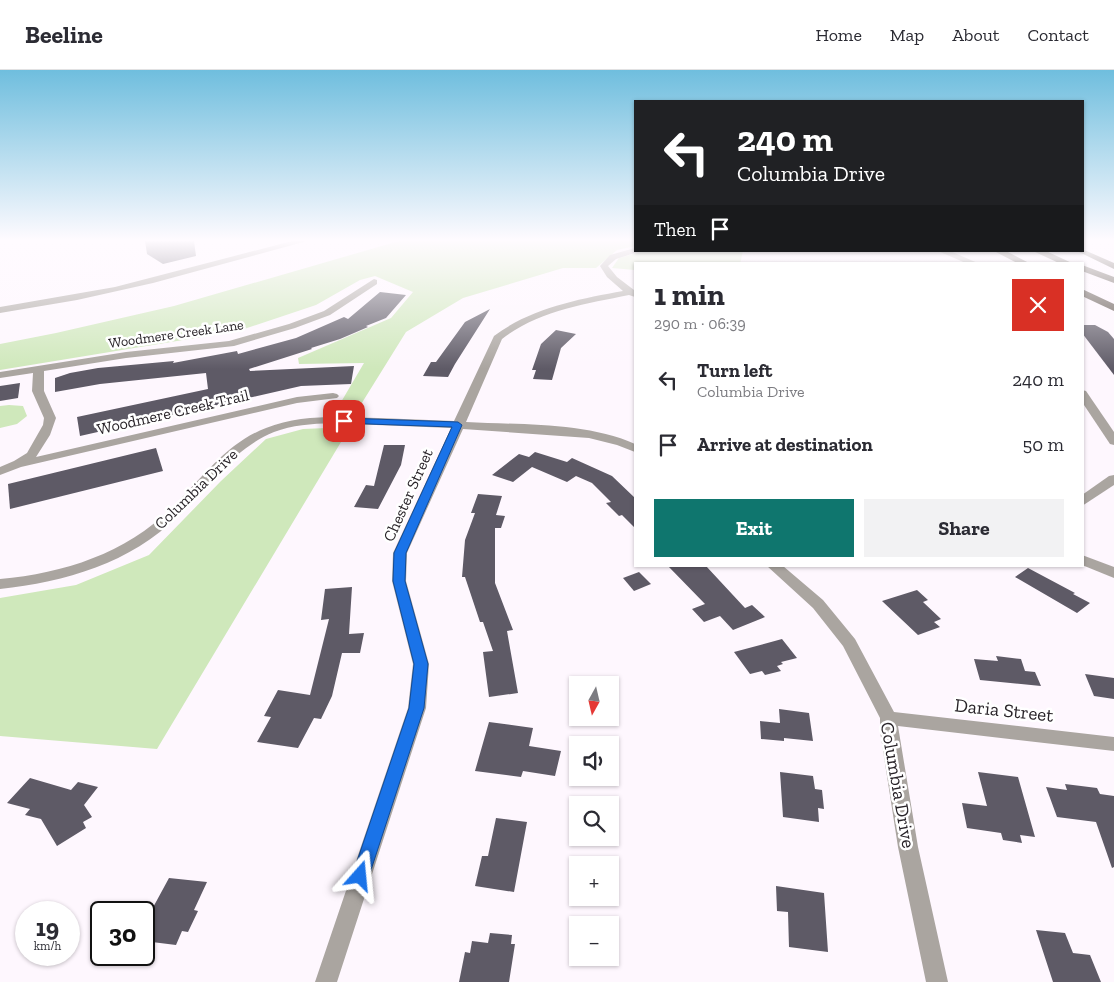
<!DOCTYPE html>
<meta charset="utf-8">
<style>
:root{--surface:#fff;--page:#f2f2f3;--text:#2b2b33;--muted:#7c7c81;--line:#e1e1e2;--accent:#0f766e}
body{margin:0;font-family:"Zilla Slab",serif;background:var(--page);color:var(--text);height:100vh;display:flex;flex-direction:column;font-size:19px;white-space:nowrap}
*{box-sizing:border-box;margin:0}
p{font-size:16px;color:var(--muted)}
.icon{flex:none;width:28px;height:28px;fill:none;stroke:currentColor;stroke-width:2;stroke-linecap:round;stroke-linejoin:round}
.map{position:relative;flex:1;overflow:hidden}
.sheet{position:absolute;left:634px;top:192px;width:450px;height:305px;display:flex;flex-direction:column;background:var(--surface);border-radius:0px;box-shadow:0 1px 4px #0004}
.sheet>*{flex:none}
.top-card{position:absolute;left:634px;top:30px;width:450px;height:152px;border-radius:0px;box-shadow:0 1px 4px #0004;background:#202124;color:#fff;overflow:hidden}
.needle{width:32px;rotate:188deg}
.tools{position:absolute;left:569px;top:606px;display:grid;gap:10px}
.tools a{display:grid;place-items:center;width:50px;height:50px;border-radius:0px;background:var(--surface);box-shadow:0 1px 4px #0004;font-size:25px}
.speed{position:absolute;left:15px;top:831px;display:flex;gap:10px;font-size:25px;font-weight:700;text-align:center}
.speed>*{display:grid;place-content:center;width:65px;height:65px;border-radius:50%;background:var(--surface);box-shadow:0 1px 4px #0004;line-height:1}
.speed small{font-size:12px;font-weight:400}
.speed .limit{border:2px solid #111;border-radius:8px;background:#fff;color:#111}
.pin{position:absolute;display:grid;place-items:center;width:42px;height:42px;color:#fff;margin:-21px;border-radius:10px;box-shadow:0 2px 8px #0006}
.me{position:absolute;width:55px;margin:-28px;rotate:18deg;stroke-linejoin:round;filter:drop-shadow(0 0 4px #0008)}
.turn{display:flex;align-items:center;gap:18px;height:105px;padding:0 20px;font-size:22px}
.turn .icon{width:65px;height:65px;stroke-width:2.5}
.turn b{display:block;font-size:35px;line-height:42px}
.then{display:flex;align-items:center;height:48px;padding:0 20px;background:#0003;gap:10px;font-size:19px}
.round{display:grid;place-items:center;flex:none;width:52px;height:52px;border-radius:0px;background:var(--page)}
.overview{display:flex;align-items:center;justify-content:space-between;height:85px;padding:0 20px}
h1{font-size:30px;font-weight:700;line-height:38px}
.cta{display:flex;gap:10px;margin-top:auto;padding:10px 20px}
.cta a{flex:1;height:58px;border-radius:0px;background:var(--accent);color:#fff;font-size:20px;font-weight:700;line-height:58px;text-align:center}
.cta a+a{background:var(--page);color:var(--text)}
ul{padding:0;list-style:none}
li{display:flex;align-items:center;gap:15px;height:65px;padding:0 20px}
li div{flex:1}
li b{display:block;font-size:19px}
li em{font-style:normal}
header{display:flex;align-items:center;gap:30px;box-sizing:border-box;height:70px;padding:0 25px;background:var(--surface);border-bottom:1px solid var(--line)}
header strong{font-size:24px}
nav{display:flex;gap:28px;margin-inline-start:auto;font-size:18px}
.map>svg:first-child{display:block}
.green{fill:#cfe8bb}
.building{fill:#5e5a66}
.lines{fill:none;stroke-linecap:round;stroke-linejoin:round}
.street{fill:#aaa5a0;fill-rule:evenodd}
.highway{fill:#52483f;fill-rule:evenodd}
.route{fill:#1a73e8;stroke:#114b97}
.labels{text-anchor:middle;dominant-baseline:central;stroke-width:5;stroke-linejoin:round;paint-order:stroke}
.far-street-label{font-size:14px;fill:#282328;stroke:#fff}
.street-label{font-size:16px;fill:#282328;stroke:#fff}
.near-street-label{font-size:19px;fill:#282328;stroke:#fff}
</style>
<header>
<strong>Beeline</strong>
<nav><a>Home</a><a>Map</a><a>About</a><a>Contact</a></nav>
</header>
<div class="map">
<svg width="1114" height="912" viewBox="0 0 1114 912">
<rect width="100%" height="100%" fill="#fef7fe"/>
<g class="green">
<polygon points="399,171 635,171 635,176 617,180 596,198 563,198 463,228 406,262 355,344 334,344 364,293 299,294 298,288 391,248 413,222 375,206 360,210 316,235 238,261 0,300 0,274 56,263 174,236"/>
<polygon points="644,181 743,181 740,194 635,194 635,200 612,198 619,188"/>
<polygon points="9,335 23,336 27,346 17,354 0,358 0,336"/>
<polygon points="350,357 157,679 0,666 0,528 76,515 149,485 221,411 266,369 303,359"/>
</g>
<g class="building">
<polygon points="145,171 194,171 196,186 163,194 147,184"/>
<polygon points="380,222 406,225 386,248 366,256 368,257 340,269 311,278 312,279 249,299 250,301 354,296 351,314 301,316 80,366 77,347 208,319 206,303 100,314 55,322 55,308 70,303 98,298 174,291 173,293 237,281 238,284 296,268 344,247 348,249"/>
<polygon points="490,239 455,294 448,307 423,306 431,292 436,292 465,252"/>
<polygon points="1082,255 1095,255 1108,262 1114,269 1114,305 1082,263"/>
<polygon points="556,260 576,264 561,278 552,310 533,309 536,300 532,300 541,274"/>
<polygon points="20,313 18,328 0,331 0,316"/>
<polygon points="384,375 405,375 401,395 378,439 354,437 366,415 374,416"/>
<polygon points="156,378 163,401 10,439 8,414"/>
<polygon points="535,382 567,392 572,388 612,406 635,428 635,458 622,445 619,446 606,433 611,432 592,413 576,406 567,412 532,397 513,412 492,405 519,384 529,387"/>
<polygon points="478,424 502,426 496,445 505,446 501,458 495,458 495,513 513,560 507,561 518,623 489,627 483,582 493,581 483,552 480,552 465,507 462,507 465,470 475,443 471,443"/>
<polygon points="668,496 706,496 745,538 752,535 765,547 733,560 720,546 704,552 692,539 705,534"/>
<polygon points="1028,498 1075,523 1073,524 1090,533 1077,543 1015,507"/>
<polygon points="639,502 651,514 634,521 623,508"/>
<polygon points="352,517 349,564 364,563 360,583 342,583 332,626 321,649 314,648 298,678 257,672 271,647 264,646 278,620 310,625 329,549 321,550 325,519"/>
<polygon points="917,520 928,530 923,532 941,549 934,552 940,557 918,565 882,531"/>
<polygon points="782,569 797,588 781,592 783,594 777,596 781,601 765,605 762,601 750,604 734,582"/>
<polygon points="996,586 1021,589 1025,601 1035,602 1041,616 980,610 974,589 998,591"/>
<polygon points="1085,604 1114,608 1114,629 1094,626"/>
<polygon points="779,639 809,643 813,671 784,668 784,671 761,669 760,651 780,653"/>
<polygon points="489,652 533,658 529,676 561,681 555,706 523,701 521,707 475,701"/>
<polygon points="780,702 813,706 815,719 822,720 824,739 818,738 819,752 783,747"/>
<polygon points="978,702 1018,707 1035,767 1020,765 1022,773 1003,770 1001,763 967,758 962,733 987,736"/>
<polygon points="30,708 71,720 78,712 98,717 84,735 92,747 83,752 86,758 57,776 41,749 25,745 30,739 7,733"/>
<polygon points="1065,714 1097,718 1100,724 1114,726 1114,797 1112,798 1096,752 1057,747 1046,717 1067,720"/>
<polygon points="496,748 527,752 514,822 475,816 482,786 488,786"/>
<polygon points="169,808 207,812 194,840 198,841 188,862 182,861 176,875 144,871 144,854"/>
<polygon points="776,816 824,823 828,882 789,877 788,842 777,841"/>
<polygon points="1036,860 1065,863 1073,883 1090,885 1101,912 1053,912"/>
<polygon points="490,863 512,865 511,874 515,874 509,912 459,912 465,882 470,883 472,871 488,873"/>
</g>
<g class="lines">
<g class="street">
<polygon points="292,171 307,171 153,213 77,230 0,243 0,237 115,217"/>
<path d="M 635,178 L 635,181 L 638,182 L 616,189 L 608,196 L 617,207 L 634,220 L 635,227 L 629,225 C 585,234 538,241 502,269 L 466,352 C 519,355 586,352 635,374 L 635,382 L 617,375 L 589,368 L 463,359 L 407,483 L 406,511 L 429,594 L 426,638 L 337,912 L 315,912 L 408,638 L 413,594 L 392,511 L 393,483 L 451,358 C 426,357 401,356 376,355 C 343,354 306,350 274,362 C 234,378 208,417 178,446 C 131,493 65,512 0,519 L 0,509 C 67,503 129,482 177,433 C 204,405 229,372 266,358 C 301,344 341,347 378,348 C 404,349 429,350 454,351 L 494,266 C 531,238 579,229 623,221 L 607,207 L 600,196 L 610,185 Z"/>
<polygon points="938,181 950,181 980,194 968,194"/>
<polygon points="374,209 377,210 377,214 330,245 295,258 234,276 126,288 44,301 44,321 56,348 50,365 36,387 297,327 333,323 337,324 339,326 337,328 297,333 21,397 0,405 0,397 14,391 27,383 43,355 44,348 32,321 33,303 0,308 0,302 126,282 229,271 289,254 324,241"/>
<polygon points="1082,320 1086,321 1114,362 1114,375 1110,374 1082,332"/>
<polygon points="1114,405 1114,415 1082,436 1082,425 1109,406"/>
<polygon points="1082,485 1114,497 1114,508 1082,495"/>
<polygon points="767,496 783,496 823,530 855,569 894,642 1114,667 1114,681 898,656 918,777 948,912 926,912 898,777 880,661 880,648 843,576 813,538"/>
</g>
<g class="highway">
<polygon points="1082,179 1114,193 1114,199 1077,181 1082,181"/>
<polygon points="994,181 1006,181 1031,194 1019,194"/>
<polygon points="1033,181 1046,181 1074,194 1061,194"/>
<polygon points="1082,195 1114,207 1114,213 1082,201"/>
<polygon points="1082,219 1114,234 1114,241 1082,226"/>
</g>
</g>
<linearGradient id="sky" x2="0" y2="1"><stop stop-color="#6fbede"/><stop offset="0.57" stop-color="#fffbff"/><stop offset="1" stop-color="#fffbff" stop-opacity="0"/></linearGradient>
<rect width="1114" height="299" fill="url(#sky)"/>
<polygon class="route" points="344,348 458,352 462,355 406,483 405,511 428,594 424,638 369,806 367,812 360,814 354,812 352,806 409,638 414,594 393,511 394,483 452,357 341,353 339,351"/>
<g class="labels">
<g class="far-street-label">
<text transform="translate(176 264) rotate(-8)">Woodmere Creek Lane</text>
</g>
<g class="street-label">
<text transform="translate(173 342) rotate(-13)">Woodmere Creek Trail</text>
<text transform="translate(196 419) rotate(-44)">Columbia Drive</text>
<text transform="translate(408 425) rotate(-66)">Chester Street</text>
</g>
<g class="near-street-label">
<text transform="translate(1004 640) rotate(6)">Daria Street</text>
<text transform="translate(898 715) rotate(80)">Columbia Drive</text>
</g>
</g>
</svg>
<div class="tools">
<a><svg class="needle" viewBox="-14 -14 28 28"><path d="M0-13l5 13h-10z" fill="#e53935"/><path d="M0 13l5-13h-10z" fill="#7c7c81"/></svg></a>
<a><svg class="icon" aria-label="sound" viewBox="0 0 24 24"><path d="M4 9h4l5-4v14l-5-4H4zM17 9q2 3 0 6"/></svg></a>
<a><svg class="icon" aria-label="search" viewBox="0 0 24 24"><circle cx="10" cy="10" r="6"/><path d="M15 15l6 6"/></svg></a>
<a>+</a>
<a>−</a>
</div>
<div class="speed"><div>19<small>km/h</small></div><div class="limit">30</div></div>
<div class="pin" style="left:344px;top:351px;background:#d93025"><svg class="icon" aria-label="arrive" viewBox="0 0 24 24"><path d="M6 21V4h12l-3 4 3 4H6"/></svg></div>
<svg class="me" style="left:360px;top:806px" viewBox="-20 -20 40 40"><path d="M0-17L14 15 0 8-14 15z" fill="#1a73e8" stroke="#fff" stroke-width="4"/></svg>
<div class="top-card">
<div class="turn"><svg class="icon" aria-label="left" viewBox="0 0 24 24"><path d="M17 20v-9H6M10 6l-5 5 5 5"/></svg><div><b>240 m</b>Columbia Drive</div></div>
<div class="then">Then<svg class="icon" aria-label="arrive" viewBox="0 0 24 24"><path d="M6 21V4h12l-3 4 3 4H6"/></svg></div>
</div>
<section class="sheet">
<div class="overview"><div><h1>1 min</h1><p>290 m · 06:39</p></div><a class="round" style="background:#d93025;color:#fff"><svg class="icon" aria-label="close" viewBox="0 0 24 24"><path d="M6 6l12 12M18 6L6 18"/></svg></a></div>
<ul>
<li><svg class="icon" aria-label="left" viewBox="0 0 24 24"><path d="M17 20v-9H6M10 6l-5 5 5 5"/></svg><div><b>Turn left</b><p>Columbia Drive</p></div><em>240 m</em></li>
<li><svg class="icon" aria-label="arrive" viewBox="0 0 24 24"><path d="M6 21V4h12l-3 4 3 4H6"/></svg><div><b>Arrive at destination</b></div><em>50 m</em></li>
</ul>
<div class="cta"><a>Exit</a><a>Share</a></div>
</section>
</div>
